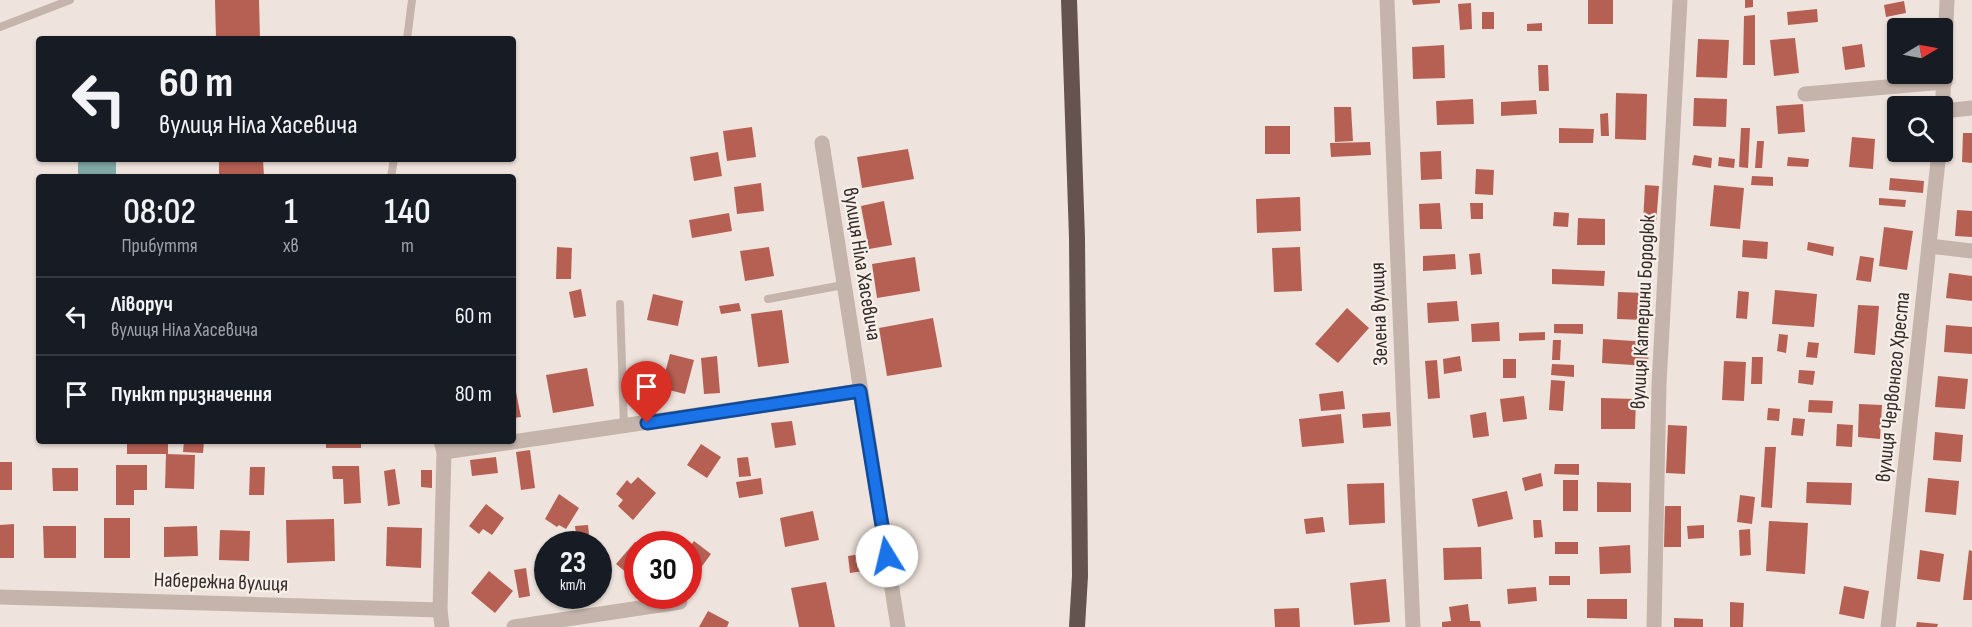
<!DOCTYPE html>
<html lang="uk">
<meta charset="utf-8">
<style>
:root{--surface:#171b24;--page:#20242c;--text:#f1f3f6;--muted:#9ea1a6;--line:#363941}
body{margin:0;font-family:"Sofia Sans Condensed",sans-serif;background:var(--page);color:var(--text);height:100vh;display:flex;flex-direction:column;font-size:22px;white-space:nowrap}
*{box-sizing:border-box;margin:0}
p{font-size:20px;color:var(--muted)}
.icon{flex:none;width:33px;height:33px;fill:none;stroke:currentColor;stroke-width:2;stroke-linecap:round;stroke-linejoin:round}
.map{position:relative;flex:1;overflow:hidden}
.side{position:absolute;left:36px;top:174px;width:480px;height:270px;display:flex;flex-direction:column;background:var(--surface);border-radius:6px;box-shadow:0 2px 4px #0004}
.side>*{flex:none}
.top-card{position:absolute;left:36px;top:36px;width:480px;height:126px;border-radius:6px;box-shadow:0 2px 4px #0004;background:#171b24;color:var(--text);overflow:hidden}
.needle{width:39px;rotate:80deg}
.buttons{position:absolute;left:1887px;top:18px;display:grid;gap:12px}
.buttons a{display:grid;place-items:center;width:66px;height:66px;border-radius:6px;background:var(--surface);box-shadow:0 2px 4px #0004;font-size:30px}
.speed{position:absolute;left:534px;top:531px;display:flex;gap:12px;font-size:30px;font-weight:700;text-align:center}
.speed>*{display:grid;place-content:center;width:78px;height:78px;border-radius:50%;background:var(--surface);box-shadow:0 2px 4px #0004;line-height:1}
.speed small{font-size:15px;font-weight:400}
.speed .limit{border:9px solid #d22;background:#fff;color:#111}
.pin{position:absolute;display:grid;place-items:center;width:51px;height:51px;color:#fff;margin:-62px -26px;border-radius:50% 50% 50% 0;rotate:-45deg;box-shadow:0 0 6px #0007}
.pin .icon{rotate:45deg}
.me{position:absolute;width:66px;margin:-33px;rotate:351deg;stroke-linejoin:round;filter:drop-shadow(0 0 4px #0008)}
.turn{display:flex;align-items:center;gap:21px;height:126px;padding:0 24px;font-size:27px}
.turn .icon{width:78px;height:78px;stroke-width:2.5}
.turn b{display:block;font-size:42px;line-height:51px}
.eta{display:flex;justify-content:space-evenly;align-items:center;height:102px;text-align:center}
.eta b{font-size:36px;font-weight:600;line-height:42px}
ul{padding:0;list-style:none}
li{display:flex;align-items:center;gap:18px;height:78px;padding:0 24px;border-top:2px solid var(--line)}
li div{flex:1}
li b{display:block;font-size:22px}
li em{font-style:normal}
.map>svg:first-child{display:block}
.water{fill:#80a8a5}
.building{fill:#b66054}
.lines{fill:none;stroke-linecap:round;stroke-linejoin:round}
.service{stroke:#c5b4ab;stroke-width:8}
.minor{stroke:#c5b4ab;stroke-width:15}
.trunk{stroke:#64534e;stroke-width:16}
.route-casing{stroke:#114b97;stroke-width:15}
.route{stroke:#1a73e8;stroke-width:10}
.labels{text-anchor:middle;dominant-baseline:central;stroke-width:4.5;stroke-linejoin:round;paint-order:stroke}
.street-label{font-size:21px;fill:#342b29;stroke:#f7efe9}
</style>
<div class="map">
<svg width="1972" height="627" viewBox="0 0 1972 627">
<rect width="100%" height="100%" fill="#efe4dd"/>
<rect class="water" x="78" y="159" width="38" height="18"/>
<g class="building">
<polygon points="215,0 259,0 260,39 216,39"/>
<polygon points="1412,0 1440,0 1440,3 1413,5"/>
<rect x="1588" y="0" width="25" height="24"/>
<polygon points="1745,0 1753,0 1753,7 1745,8"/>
<polygon points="1904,1 1906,13 1886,17 1884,5"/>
<polygon points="1471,3 1472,29 1460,30 1458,4"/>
<polygon points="1817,9 1818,22 1788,25 1787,12"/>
<rect x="1482" y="12" width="12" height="17"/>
<polygon points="1755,15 1755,65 1743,65 1744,16"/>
<polygon points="1542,23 1542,31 1527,31 1527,24"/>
<polygon points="1795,38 1799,73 1774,76 1770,40"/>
<polygon points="1698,39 1729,40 1727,78 1696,77"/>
<polygon points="1862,44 1865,67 1845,70 1842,47"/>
<polygon points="1444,45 1445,78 1413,79 1412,47"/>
<polygon points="1538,65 1548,65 1549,91 1539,91"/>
<polygon points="1616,93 1647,94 1646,140 1615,139"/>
<polygon points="1694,98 1727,99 1726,127 1693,126"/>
<polygon points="1473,99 1474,124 1437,125 1436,101"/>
<polygon points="1536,100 1537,114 1501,116 1501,102"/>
<polygon points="1803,104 1805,132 1778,134 1776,106"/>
<polygon points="1334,107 1351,107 1353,141 1335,142"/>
<polygon points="1608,113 1609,136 1601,136 1600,114"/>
<rect x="1265" y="126" width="25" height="28"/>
<polygon points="752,127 756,157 727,161 723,131"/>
<polygon points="1559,128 1594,129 1593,143 1559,143"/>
<polygon points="1741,128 1750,128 1748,168 1739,167"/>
<polygon points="1963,133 1972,133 1972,163 1962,162"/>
<polygon points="1852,137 1875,139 1873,169 1849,167"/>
<polygon points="1757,141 1764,141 1762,168 1755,168"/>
<polygon points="1370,142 1371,155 1331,157 1330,143"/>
<polygon points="908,149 914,179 862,188 857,157"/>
<polygon points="1441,151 1442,179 1421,180 1420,152"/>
<polygon points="718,152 722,176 694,181 690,157"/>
<polygon points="1694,155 1712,158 1711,168 1692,165"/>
<polygon points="1719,157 1735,159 1734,168 1718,166"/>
<polygon points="1788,157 1809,159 1808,167 1787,166"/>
<polygon points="219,159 263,159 264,177 219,177"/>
<polygon points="1476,169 1494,170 1493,195 1475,194"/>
<polygon points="1752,176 1773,177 1773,186 1751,185"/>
<polygon points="1890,178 1924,181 1923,193 1889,190"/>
<polygon points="761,183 764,211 737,214 734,187"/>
<polygon points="1645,185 1659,186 1656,224 1643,223"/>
<polygon points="1714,185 1744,188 1740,229 1710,226"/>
<polygon points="1300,197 1301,231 1257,233 1256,199"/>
<polygon points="1879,198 1906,200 1905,207 1879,205"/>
<polygon points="884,201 892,245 869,249 861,206"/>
<polygon points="1440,203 1442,229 1420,229 1419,204"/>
<polygon points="1470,203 1483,203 1483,219 1471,219"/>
<polygon points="1957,210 1972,211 1972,237 1955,236"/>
<polygon points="1554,212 1569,213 1568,227 1553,226"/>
<polygon points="729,213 732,231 692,238 689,220"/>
<polygon points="1578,218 1605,219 1605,245 1577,245"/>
<polygon points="1884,227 1913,231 1907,270 1879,266"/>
<polygon points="1743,240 1768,242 1767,259 1742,257"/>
<polygon points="1808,242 1834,247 1833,256 1807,250"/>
<polygon points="557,247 572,248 571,279 556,279"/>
<polygon points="769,247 774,276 745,281 740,251"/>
<polygon points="1300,247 1302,291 1274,292 1272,248"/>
<polygon points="1480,253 1482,274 1471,275 1469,254"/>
<polygon points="1455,254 1456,269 1423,271 1423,256"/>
<polygon points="1860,256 1874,258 1871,282 1856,280"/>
<polygon points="915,257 920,291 877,298 872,264"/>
<polygon points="1552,269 1605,271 1604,286 1552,284"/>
<polygon points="1949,273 1972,276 1972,301 1946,298"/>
<polygon points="581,289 586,316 574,318 569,292"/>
<polygon points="1775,290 1817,294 1814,327 1772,324"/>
<polygon points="1738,291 1749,292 1747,319 1736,318"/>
<polygon points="1618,292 1645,293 1644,320 1617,319"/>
<polygon points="653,294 683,301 678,326 647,320"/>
<polygon points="1457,301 1459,321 1428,323 1427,303"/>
<polygon points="739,303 741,311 721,314 719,306"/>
<polygon points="1858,305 1879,306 1875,355 1854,353"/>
<polygon points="1347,308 1369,328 1338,363 1315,344"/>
<polygon points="782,310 789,363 758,367 751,314"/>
<polygon points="933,318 942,367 887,376 879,328"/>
<polygon points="1499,322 1500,341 1472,342 1471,324"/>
<polygon points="1554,324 1583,324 1583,334 1554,333"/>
<polygon points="1946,325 1972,327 1972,354 1944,352"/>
<polygon points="1545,332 1545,340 1519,341 1519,333"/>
<polygon points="1779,334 1788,335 1786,353 1777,351"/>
<polygon points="1603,339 1649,342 1648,366 1602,363"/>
<polygon points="1553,340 1561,340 1560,360 1552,360"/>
<polygon points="1808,342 1819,343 1817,358 1806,357"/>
<polygon points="670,354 694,360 685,394 661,388"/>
<polygon points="717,356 720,393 704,394 701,358"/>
<polygon points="1460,356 1462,371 1444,374 1443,359"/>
<polygon points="1752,357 1763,357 1762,384 1751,384"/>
<rect x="1503" y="359" width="13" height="19"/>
<polygon points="1437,360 1440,398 1428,399 1425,361"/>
<polygon points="1724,361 1746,362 1744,401 1722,400"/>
<polygon points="1552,364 1574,365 1574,377 1551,375"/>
<polygon points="587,368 594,406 553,413 546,375"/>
<polygon points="1799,370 1815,371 1813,385 1798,383"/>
<polygon points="1938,376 1968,379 1965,409 1935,407"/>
<polygon points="513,377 521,417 513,418"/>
<polygon points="1551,380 1565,381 1563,411 1549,410"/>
<polygon points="1343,391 1345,409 1321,411 1319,394"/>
<polygon points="1524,396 1527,419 1503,422 1500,399"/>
<polygon points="1601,398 1636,399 1635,429 1601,429"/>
<polygon points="1809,400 1833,401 1832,413 1808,412"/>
<polygon points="1859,404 1882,405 1880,439 1858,437"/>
<polygon points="1768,408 1780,409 1779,421 1767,420"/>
<polygon points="1390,412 1391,426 1363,428 1362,414"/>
<polygon points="1486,412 1489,436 1473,438 1470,415"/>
<polygon points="1341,414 1344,443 1302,447 1299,419"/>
<polygon points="1793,418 1805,419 1803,436 1791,435"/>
<polygon points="792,421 796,445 775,448 771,423"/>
<polygon points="1837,424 1853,425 1852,447 1836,446"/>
<polygon points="1668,425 1687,426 1685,474 1666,473"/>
<polygon points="1935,432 1963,435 1961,462 1933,460"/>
<polygon points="184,441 204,441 203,453 183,452"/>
<rect x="326" y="441" width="35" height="7"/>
<rect x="127" y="444" width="41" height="10"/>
<polygon points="701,444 721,457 707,478 687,465"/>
<polygon points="1765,447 1776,447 1772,508 1761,507"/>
<polygon points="530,450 535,488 521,490 516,452"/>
<polygon points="166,454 195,455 194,489 165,488"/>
<polygon points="496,457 498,473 472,476 470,460"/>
<polygon points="748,457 751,476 739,477 737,458"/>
<rect x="0" y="462" width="12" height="28"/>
<polygon points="1555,464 1579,464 1579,475 1554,474"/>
<polygon points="116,465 147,465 147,490 134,490 134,505 116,505"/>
<polygon points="332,466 359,466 361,503 344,504 343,479 333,479"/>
<polygon points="250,467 265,467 264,495 249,495"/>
<polygon points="52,468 78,468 78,491 53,491"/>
<polygon points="395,469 400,504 388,506 384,471"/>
<polygon points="421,470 432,470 432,488 421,487"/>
<polygon points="1541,473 1543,486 1525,491 1522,478"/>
<polygon points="638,477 656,493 633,520 618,506 623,500 616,494 627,480 631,484"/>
<polygon points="761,478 763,494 739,498 736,482"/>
<polygon points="1928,478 1959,481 1956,515 1925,512"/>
<rect x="1563" y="480" width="15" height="31"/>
<polygon points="1597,482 1631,483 1631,512 1597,512"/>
<polygon points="1807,482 1852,483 1851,505 1806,503"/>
<polygon points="1384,483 1385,523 1349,525 1347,484"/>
<polygon points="1507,491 1513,519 1478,527 1472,499"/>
<polygon points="559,494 579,508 566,529 559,525 557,527 545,519"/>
<polygon points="1740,495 1755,497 1752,524 1737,522"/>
<polygon points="486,504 504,518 492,535 483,529 479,534 469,526"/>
<polygon points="1665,506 1681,506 1681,547 1664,547"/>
<polygon points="813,511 819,540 785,547 780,518"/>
<polygon points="1323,517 1325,532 1306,534 1304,519"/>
<rect x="104" y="518" width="26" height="40"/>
<polygon points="334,519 335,561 287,563 286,520"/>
<polygon points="1533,520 1541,520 1543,537 1534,538"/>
<polygon points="1769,521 1808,523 1805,574 1766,571"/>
<polygon points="14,524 14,558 0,558 0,525"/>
<polygon points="588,525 589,534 576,535 575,526"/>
<polygon points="1704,525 1704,538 1688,539 1687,526"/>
<polygon points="43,526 76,526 76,558 44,558"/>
<polygon points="197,526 198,556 164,557 164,527"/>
<polygon points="387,527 422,528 421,568 386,566"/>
<polygon points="1750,529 1751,555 1740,556 1739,530"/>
<polygon points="220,530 250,531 249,561 219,560"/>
<polygon points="694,541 711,554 697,573 688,567 688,549"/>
<polygon points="635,542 638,544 638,572 633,578 616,564"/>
<rect x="1555" y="542" width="23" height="12"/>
<polygon points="1630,545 1631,573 1600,574 1599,547"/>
<polygon points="1481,547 1482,579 1444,580 1443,548"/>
<polygon points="1920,550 1944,554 1940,582 1917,579"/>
<polygon points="1969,550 1972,551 1972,600 1963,600"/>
<polygon points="874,552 877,569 850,573 848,556"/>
<polygon points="526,568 530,596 519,598 514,570"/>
<polygon points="489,571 513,591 495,613 471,593"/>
<rect x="1549" y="576" width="21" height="9"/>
<polygon points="1386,579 1390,622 1354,625 1350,583"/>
<polygon points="826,582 835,627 799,627 791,588"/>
<polygon points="1844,586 1869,591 1864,619 1839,614"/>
<polygon points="1536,587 1537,601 1508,604 1507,589"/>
<polygon points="1587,599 1627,599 1627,619 1587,618"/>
<polygon points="1730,602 1744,603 1743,627 1730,627"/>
<polygon points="1468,604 1470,621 1480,621 1481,627 1442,627 1442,622 1451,621 1449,607"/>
<polygon points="1299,608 1300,627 1275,627 1274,609"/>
<polygon points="708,611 729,622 727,627 699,627"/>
<polygon points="1674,618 1703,619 1703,627 1674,627"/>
<polygon points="1917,622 1938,624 1937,627 1916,627"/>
</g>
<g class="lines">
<g class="service">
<polyline points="0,27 70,0"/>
<polyline points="407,39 412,0"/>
<polyline points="391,177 394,159"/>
<polyline points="768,299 843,285"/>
<polyline points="620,304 624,427"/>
</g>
<g class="minor">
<polyline points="1387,0 1413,627"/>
<polyline points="1805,94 1945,82"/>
<polyline points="1943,111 1972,108"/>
<polyline points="1942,118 1947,0"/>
<polyline points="822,143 898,627"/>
<polyline points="1929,246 1972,251"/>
<polyline points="441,441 444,452 440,610 442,627"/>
<polyline points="444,452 860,391"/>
<polyline points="0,597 440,610"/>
<polyline points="514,627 680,602"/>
<polyline points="1654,627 1659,384 1680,0"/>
<polyline points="1888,627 1939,152"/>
</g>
<polyline class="trunk" points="1069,0 1077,238 1080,576 1077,627"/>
</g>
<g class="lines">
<g class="route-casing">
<polyline id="route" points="647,423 860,391 887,556"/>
</g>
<use href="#route" class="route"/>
</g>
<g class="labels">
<g class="street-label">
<text transform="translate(862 264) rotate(81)">вулиця Ніла Хасевича</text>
<text transform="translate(1643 312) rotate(-87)">вулиця Катерини Бородюк</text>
<text transform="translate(1379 314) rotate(-92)">Зелена вулиця</text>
<text transform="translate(1893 387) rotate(-84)">вулиця Червоного Хреста</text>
<text transform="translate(221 582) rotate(2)">Набережна вулиця</text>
</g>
</g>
</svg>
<div class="buttons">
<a><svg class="needle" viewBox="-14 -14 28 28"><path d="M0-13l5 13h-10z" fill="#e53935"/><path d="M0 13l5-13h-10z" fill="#9ea1a6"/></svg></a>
<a><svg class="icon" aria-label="search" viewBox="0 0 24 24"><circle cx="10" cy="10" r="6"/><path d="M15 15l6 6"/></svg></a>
</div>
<div class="speed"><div>23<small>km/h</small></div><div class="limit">30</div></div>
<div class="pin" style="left:647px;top:423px;background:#d93025"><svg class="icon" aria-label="arrive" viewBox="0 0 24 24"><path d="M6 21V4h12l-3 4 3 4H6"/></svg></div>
<svg class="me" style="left:887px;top:556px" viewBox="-20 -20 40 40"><circle r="19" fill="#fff"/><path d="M0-13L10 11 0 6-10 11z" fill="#1a73e8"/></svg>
<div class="top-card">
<div class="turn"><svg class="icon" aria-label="left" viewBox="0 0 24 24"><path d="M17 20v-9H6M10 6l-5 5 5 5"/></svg><div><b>60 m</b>вулиця Ніла Хасевича</div></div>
</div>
<section class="side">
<div class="eta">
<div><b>08:02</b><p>Прибуття</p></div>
<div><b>1</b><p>хв</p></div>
<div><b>140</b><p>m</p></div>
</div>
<ul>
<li><svg class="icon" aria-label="left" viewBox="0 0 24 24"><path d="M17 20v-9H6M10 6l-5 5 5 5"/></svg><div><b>Ліворуч</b><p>вулиця Ніла Хасевича</p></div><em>60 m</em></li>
<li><svg class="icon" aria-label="arrive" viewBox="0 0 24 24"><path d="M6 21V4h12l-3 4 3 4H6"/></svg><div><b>Пункт призначення</b></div><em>80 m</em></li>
</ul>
</section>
</div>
